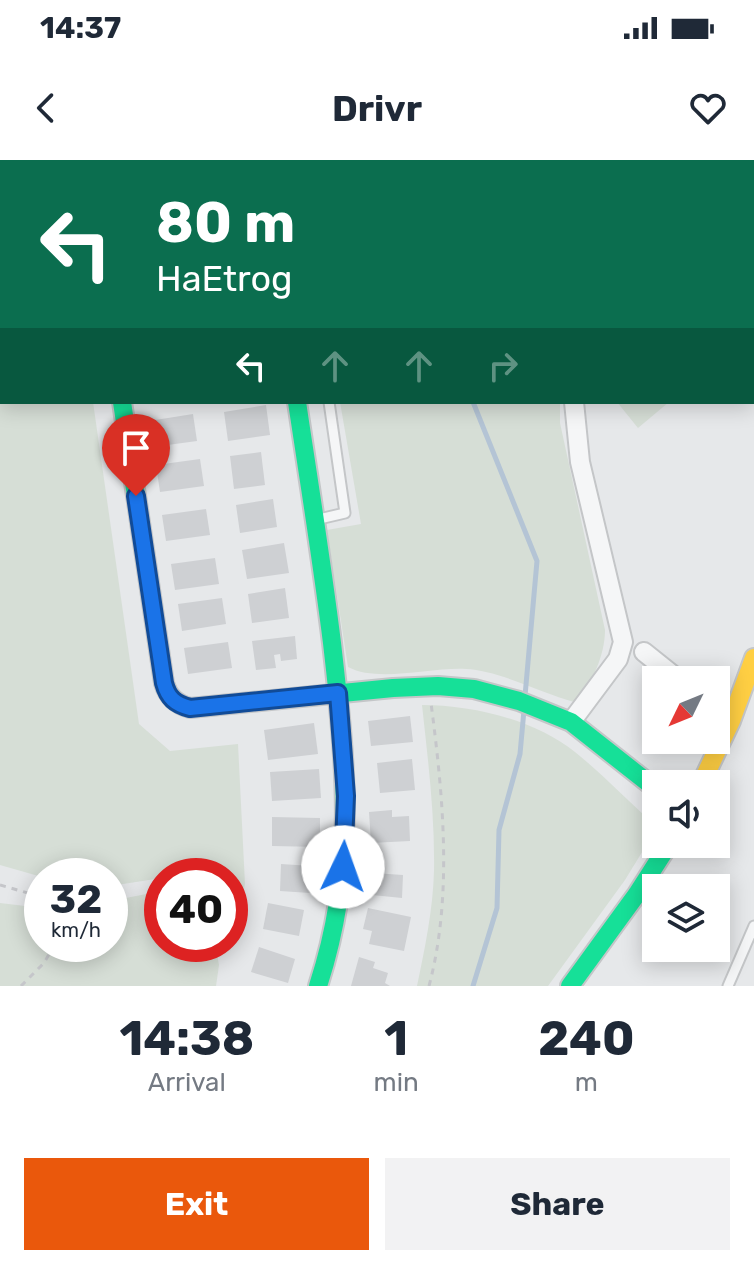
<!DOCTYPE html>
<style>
:root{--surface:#fff;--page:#f2f2f3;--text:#1f2937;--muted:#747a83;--accent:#ea580c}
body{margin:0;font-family:Rubik,sans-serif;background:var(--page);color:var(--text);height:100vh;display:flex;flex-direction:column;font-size:30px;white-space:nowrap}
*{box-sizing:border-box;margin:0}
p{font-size:26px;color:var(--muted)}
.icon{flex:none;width:44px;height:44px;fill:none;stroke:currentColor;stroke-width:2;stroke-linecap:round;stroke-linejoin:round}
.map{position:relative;height:826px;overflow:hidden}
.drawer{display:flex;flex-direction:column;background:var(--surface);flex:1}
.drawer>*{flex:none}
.banner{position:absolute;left:0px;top:0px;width:754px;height:244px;box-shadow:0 4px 20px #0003;background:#0b6e4f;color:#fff;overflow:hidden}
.needle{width:52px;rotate:227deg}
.tools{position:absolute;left:642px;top:506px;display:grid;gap:16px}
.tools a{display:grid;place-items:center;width:88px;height:88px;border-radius:0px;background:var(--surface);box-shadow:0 4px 20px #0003;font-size:40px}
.speed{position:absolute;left:24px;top:698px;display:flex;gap:16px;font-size:40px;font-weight:700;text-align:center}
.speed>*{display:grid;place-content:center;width:104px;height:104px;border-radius:50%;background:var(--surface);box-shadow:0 4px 20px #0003;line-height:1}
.speed small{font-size:20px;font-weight:400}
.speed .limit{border:12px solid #d22;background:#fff;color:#111}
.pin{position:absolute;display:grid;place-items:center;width:68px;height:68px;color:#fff;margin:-82px -34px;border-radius:50% 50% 50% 0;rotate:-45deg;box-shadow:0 0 8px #0007}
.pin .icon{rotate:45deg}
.me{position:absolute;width:88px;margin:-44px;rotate:3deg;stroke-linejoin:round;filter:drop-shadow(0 0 6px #0008)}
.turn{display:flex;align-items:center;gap:28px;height:168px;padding:0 24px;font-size:36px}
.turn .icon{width:104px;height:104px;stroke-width:2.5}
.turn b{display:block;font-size:56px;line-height:68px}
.lanes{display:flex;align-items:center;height:76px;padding:0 24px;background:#0003;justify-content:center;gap:40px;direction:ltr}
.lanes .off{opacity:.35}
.eta{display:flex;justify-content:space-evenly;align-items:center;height:136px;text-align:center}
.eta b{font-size:48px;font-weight:700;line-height:56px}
.button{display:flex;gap:16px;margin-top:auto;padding:16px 24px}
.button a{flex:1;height:92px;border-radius:0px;background:var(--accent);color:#fff;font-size:32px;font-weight:700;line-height:92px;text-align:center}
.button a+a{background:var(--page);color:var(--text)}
.status{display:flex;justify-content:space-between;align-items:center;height:56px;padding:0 40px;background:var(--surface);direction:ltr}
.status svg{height:22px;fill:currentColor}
header{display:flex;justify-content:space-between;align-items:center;height:104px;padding:0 24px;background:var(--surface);font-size:36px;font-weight:700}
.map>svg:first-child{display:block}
.green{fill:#d6ded6}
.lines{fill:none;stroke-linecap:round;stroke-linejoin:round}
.stream{stroke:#b4c4d5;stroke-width:5}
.building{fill:#ced0d3}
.lane-casing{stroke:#c4c6c8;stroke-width:13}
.street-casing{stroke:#c4c6c8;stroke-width:22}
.fast-casing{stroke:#c4c6c8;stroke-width:22}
.slow-casing{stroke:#c4c6c8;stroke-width:22}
.path{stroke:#c5c6ca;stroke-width:3;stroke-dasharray:6 6;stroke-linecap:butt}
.lane{stroke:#f5f6f7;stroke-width:9}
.street{stroke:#f5f6f7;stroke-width:18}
.fast{stroke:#16e098;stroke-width:18}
.slow{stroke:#ffcf43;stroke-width:18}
.route-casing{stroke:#114b97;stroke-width:20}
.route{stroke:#1a73e8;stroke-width:14}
</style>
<div class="status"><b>14:37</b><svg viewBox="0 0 49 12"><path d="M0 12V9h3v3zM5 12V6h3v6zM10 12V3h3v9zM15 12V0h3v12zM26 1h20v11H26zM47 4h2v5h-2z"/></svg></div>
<header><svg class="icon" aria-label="back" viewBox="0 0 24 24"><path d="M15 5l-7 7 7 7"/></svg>Drivr<svg class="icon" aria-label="heart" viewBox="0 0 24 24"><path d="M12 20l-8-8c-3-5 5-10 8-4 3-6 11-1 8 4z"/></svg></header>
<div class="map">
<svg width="754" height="826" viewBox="0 0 754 826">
<rect width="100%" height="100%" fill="#e6e8ea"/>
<g class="green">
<polygon points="0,0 69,2 2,2 2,242 93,242 139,564 170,591 238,584 245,724 230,791 228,784 230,716 209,716 207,711 162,716 162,718 110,726 110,716 42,717 0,705"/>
<path d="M 340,242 L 560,242 L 560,263 L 605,470 C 605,495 592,525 574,542 C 542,533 497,510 466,509 C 431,507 378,523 348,507 L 327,370 L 361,364 Z"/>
<polygon points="617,242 669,242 638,268"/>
<path d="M 422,545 C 473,545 535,560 575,592 C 600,612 622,635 645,656 L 649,666 L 647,684 L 625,720 L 548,826 L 417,826 C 425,788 433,749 434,711 C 435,656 428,600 422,545 Z"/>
<polygon points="162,731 162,784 215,784 219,805 216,826 0,826 0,743 42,748 42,784 110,784 110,741"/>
</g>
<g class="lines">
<g class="stream">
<polyline points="359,0 360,2"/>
<polyline points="473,242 537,401 525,536"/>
<polyline points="473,826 497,748 499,670 520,594 524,550"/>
</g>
</g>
<g class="building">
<polygon points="266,245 270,275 228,281 224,252"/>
<polygon points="193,254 197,281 153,287 149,261"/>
<polygon points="261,292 265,325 234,329 230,296"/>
<polygon points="200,299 204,326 160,332 156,305"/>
<polygon points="273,339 277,367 240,373 236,345"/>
<polygon points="206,349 210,375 166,381 162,355"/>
<polygon points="284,383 289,413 247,419 242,390"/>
<polygon points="215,398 219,424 175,430 171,404"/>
<polygon points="285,428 289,458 252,463 248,434"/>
<polygon points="222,438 226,464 182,471 178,444"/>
<polygon points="295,476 297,499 281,501 280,494 274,495 276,508 256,510 252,481"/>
<polygon points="228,482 232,508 188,514 184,488"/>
<polygon points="410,556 413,582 371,586 368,561"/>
<polygon points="314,563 318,594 268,600 264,570"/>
<polygon points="412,599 415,630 380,633 377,603"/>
<polygon points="319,609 321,638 272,641 270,612"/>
<polygon points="392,650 392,657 409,656 410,681 371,683 369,652"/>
<polygon points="272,657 320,658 320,687 272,686"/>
<polygon points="281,704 311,706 310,733 280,731"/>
<polygon points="374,713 403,715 402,738 372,735"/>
<polygon points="268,743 304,750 299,776 263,769"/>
<polygon points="368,748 411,757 404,791 369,784 372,771 363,769"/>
<polygon points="259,787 295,799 288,823 251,812"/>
<polygon points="359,797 375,802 373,808 388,813 385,823 390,826 351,826"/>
</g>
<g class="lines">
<g class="lane-casing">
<g id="lane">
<polyline points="315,360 345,353 329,242"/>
<polyline points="728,826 754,766"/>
</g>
</g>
<g class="street-casing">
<g id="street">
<polyline points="184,0 186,2"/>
<polyline points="543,0 545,2"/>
<polyline points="743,0 744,2"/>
<polyline points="752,12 754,14"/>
<polyline points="644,492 679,520"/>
<polyline points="571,562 618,499 623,482 580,302 574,242"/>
</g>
</g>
<g class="fast-casing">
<g id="fast">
<path d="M 122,242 L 164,523 C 168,537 176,544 190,548 L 393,528 L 438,526 L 474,529 L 519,541 L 571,562 L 656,629"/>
<path d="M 297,242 C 309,322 322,402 332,483 C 346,605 357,707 318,826"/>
<polyline points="570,826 637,734 669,684"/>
</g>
</g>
<g class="slow-casing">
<polyline id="slow" points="701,624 731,561 754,498"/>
</g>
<g class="path">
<polyline points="316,0 317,2"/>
<polyline points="411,0 412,2"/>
<polyline points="752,221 754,221"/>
<polyline points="0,725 42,737"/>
<polyline points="21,826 44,803 55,784"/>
<path d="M 429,826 C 453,736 443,635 431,543"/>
</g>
<use href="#lane" class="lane"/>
<use href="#street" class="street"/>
<use href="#fast" class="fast"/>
<use href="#slow" class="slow"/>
</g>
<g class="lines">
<g class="route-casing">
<path id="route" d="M 136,336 L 164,523 C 168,538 175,544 190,548 L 338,533 L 346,636 L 343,707"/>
</g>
<use href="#route" class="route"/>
</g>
</svg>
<div class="tools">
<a><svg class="needle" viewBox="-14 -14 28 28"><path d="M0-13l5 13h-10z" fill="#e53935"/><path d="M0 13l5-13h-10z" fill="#747a83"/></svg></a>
<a><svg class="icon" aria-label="sound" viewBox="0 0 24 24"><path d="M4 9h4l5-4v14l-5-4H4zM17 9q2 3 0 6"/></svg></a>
<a><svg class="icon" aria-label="layers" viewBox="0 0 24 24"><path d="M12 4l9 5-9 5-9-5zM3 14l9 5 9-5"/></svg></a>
</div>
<div class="speed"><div>32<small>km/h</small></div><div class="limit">40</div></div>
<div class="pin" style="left:136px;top:336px;background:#d93025"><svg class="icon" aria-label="arrive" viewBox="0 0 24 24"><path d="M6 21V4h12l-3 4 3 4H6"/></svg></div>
<svg class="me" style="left:343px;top:707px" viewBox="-20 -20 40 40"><circle r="19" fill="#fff"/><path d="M0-13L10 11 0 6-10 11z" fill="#1a73e8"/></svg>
<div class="banner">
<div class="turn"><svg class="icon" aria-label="left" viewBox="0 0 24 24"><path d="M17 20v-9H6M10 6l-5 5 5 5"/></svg><div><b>80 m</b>HaEtrog</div></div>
<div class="lanes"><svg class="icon" aria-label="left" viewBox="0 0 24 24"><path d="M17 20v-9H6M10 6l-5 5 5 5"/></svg><svg class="icon off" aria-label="ahead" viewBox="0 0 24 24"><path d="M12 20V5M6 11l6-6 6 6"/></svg><svg class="icon off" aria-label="ahead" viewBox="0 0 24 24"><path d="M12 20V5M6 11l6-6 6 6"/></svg><svg class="icon off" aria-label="right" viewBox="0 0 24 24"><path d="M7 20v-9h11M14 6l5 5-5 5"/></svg></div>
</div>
</div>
<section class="drawer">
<div class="eta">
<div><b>14:38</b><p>Arrival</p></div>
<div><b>1</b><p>min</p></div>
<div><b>240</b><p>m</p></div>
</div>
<div class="button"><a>Exit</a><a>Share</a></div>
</section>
